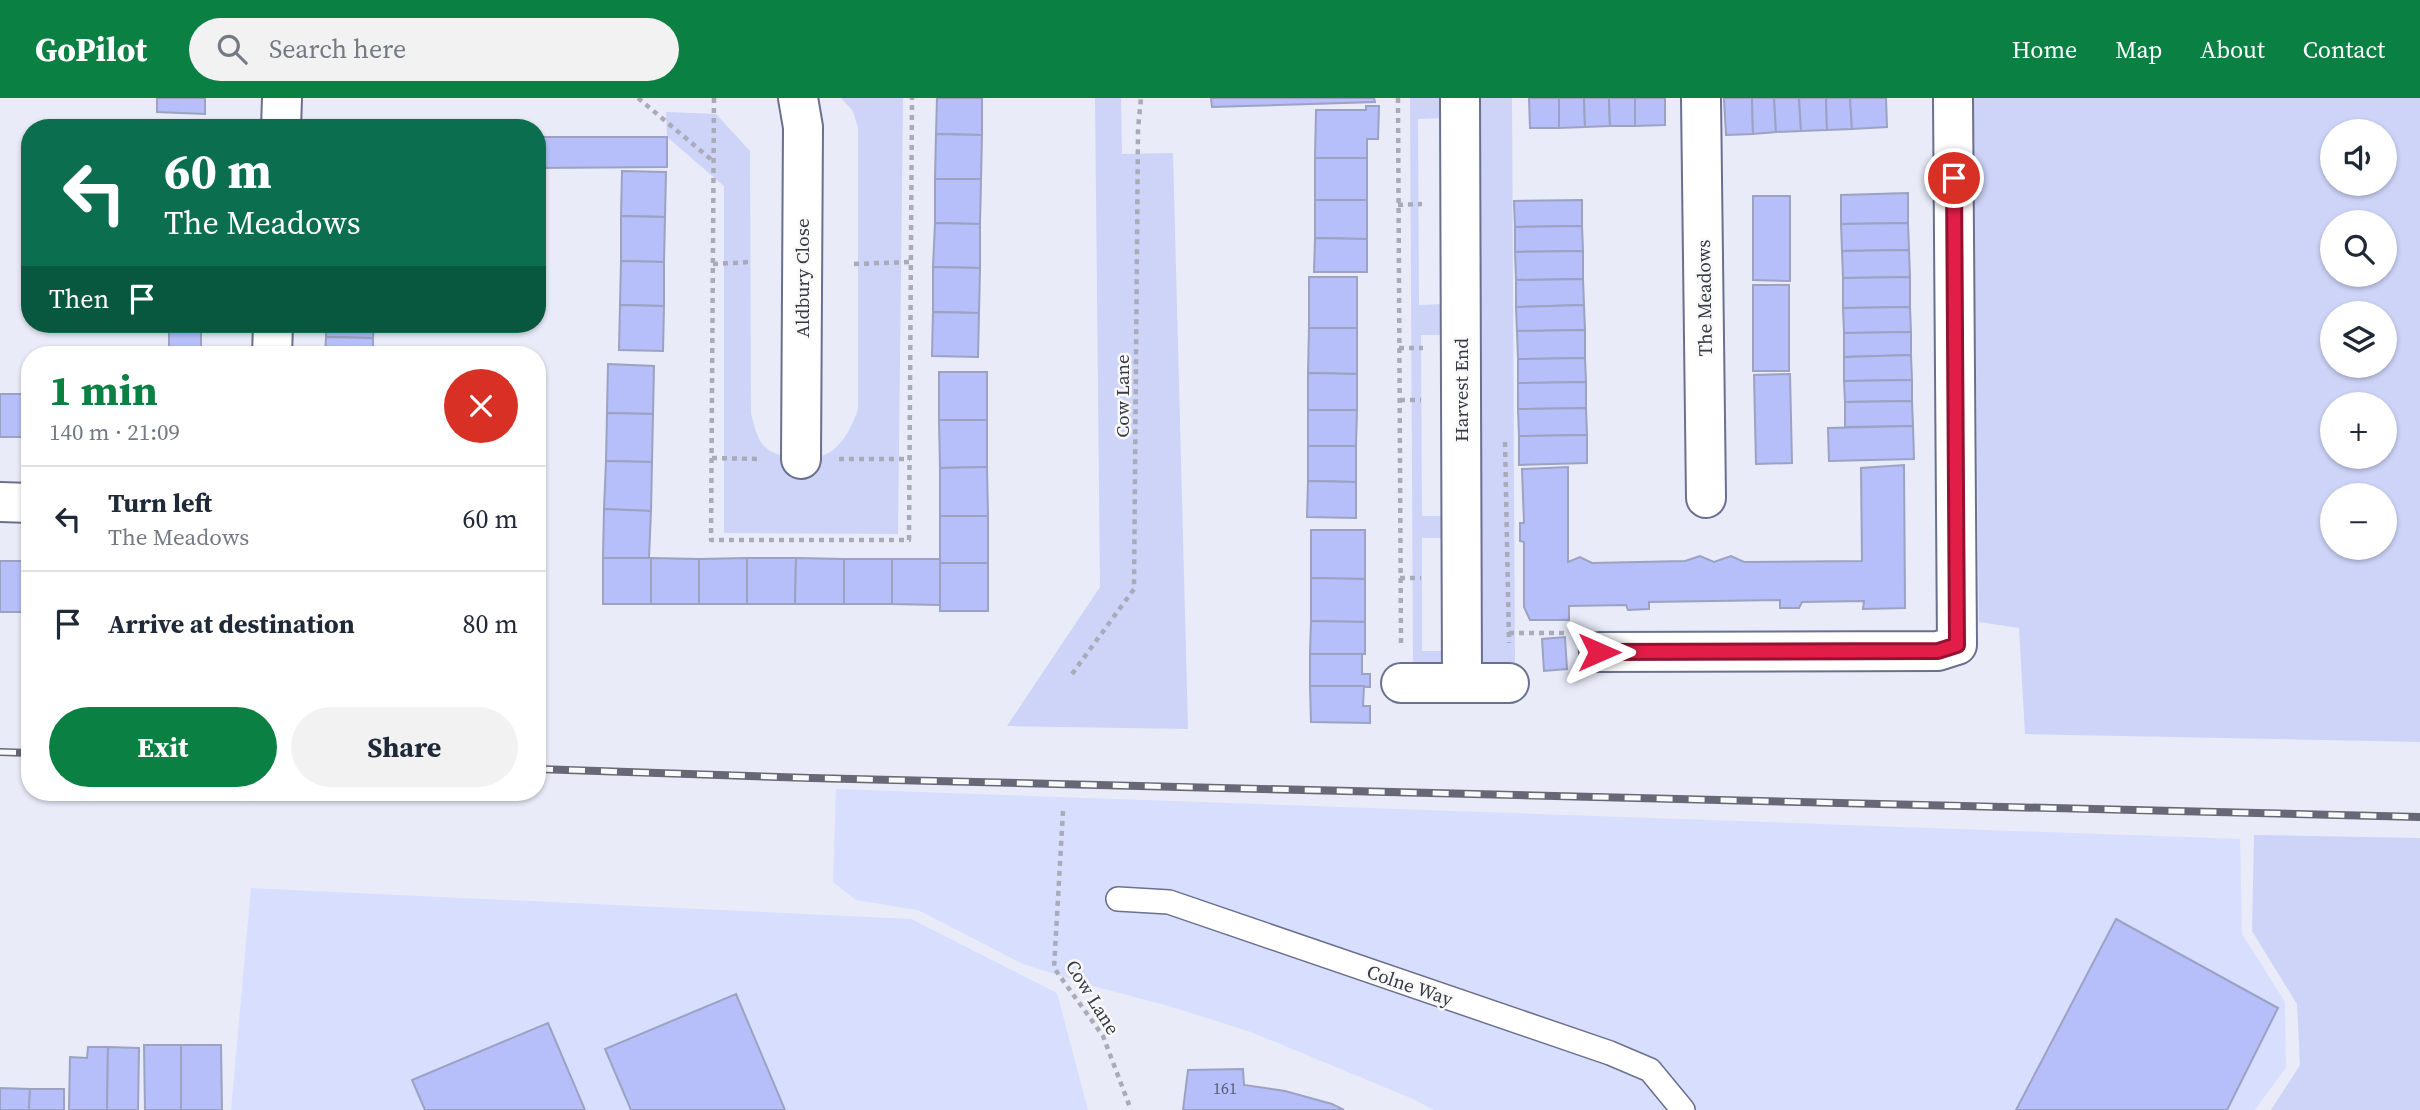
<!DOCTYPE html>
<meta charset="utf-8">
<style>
:root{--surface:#fff;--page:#f2f2f3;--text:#1f2937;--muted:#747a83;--line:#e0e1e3;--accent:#0b8043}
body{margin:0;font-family:"Source Serif 4",serif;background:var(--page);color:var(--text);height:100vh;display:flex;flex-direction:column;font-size:26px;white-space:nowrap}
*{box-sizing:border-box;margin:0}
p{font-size:23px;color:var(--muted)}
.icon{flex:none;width:38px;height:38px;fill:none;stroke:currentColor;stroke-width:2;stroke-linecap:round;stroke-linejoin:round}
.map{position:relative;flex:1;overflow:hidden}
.panel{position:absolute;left:21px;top:248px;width:525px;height:455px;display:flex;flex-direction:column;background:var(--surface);border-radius:28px;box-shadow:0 2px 5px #0004}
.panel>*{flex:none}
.top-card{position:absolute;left:21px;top:21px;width:525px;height:214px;border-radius:28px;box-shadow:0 2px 5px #0004;background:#0b6e4f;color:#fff;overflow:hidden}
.tools{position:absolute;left:2320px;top:21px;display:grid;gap:14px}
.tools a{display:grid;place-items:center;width:77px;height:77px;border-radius:50%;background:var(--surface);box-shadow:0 2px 5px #0004;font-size:35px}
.pin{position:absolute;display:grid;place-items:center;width:60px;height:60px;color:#fff;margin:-30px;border:4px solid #fff;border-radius:50%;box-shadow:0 2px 7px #0007}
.me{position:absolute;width:77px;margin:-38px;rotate:90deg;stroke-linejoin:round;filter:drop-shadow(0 0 5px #0008)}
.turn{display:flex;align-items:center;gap:24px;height:147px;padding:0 28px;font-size:32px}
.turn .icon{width:91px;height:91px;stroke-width:2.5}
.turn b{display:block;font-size:49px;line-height:60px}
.then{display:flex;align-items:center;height:66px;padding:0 28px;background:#0003;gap:14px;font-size:26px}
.round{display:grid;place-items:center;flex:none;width:74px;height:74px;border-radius:37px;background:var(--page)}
.summary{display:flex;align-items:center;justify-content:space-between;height:119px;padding:0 28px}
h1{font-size:42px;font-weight:700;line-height:52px;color:var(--accent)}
.primary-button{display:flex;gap:14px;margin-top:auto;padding:14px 28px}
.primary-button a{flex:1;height:80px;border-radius:42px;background:var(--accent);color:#fff;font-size:28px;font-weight:700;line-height:80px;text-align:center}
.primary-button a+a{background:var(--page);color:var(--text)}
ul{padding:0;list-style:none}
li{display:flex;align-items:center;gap:21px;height:105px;padding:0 28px;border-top:2px solid var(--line)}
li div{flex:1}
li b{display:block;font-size:26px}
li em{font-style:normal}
header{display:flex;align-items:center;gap:42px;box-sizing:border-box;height:98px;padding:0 35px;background:var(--accent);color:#fff}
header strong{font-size:33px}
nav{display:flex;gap:38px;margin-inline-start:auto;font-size:24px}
.search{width:490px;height:63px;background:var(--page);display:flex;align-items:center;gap:18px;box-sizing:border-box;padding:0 24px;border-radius:38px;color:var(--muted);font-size:26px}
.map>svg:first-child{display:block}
.built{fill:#d8defe}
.green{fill:#cdd4f8;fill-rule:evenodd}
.building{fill:#b6bff9;stroke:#9ca2c1;stroke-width:2}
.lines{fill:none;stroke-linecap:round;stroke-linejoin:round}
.lane-casing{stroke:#6a708d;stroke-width:26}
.street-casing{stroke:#6a708d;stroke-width:42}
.path{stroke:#a9abb8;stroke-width:4.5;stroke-dasharray:5 5;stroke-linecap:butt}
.lane{stroke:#fff;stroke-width:23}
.street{stroke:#fff;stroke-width:38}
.rail-casing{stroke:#666875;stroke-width:8}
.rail{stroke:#f9f9f9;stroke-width:5;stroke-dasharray:16;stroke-linecap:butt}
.route-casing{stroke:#92132f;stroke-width:18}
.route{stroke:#e11d48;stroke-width:12}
.labels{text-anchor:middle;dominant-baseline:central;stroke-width:5;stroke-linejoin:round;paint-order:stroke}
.number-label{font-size:16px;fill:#575a73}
.street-label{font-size:19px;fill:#373946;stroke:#f9f9f9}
</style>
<header>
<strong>GoPilot</strong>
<div class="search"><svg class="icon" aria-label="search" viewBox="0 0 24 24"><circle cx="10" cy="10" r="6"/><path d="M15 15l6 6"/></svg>Search here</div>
<nav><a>Home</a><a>Map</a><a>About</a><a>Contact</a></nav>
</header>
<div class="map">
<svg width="2420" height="1012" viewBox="0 0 2420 1012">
<rect width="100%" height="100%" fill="#e9ebf9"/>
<g class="built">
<polygon points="836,691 2240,741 2242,836 2285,904 2286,969 2255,1012 1434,1012 1413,1001 1251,934 1169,908 1089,887 1023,866 918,812 856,802 833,784"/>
<polygon points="251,790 911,821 1057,895 1088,1012 231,1012"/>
</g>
<g class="green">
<path d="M 841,0 L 903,0 L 898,436 L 724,435 L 724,88 L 667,39 L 666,14 L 716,16 L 750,53 L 751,316 C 754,326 756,338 763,347 C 770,355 781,358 792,360 C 830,366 847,344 858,311 L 858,30 L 853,13 Z"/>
<polygon points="1095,0 1121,0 1122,56 1173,55 1188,631 1007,628 1100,489"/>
<polygon points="1410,0 1444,0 1444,20 1418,21 1419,207 1443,206 1443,237 1421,237 1422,418 1445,418 1446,440 1422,440 1422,553 1447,553 1447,564 1413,564"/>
<polygon points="1478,0 1512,0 1515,567 1481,566"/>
<path d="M 1973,0 L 2420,0 L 2420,644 L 2025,636 L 2019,530 L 1979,524 ZM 2385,33 L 2385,86 L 2333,86 L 2333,33 ZM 2385,124 L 2385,177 L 2333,177 L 2333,124 ZM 2385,215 L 2385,268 L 2333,268 L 2333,215 ZM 2385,306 L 2385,359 L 2333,359 L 2333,306 ZM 2385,397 L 2385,450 L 2333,450 L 2333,397 Z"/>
<polygon points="2254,737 2420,740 2420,1012 2271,1012 2300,967 2297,906 2252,833"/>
</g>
<g class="building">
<polygon points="157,0 205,0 205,16 157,14"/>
<polygon points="937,0 982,0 982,37 936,36"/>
<polygon points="1211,0 1374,0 1375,4 1212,9"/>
<polygon points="1529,0 1559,0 1559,30 1530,30"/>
<polygon points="1559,0 1584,0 1585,29 1559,30"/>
<polygon points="1584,0 1609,0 1610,28 1585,29"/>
<polygon points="1609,0 1635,0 1635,28 1610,28"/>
<polygon points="1635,0 1665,0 1665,27 1635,28"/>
<polygon points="1724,0 1752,0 1753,36 1726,37"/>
<polygon points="1752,0 1774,0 1776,34 1753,36"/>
<polygon points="1774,0 1799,0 1801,33 1776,34"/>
<polygon points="1799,0 1826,0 1827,32 1801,33"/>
<polygon points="1826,0 1850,0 1852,31 1827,32"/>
<polygon points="1850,0 1886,0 1887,29 1852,31"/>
<polygon points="1366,8 1379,8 1378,41 1367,41 1367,60 1315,60 1316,12 1366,12"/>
<polygon points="162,26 211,28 211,30 162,30"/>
<polygon points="936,36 982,37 981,81 935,81"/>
<polygon points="537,39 667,39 667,69 537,70"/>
<rect x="1315" y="60" width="52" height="42"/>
<polygon points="622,73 666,74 665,119 621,118"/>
<polygon points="935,81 981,81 980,126 935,125"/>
<polygon points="1908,95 1908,125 1841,126 1841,97"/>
<polygon points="1753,98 1790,98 1790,183 1753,182"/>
<polygon points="1315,102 1367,102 1367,141 1315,140"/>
<polygon points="1582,102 1582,128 1515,129 1514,103"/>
<polygon points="621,118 665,119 664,164 621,163"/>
<polygon points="935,125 980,126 980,170 933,169"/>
<polygon points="1908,125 1909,152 1842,153 1841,126"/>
<polygon points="1582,128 1583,153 1515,154 1515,129"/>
<polygon points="1315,140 1367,141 1367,174 1314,174"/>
<polygon points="1909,152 1910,179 1843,180 1842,153"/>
<polygon points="1583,153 1583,181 1516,182 1515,154"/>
<polygon points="621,163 664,164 664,208 620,207"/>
<polygon points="933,169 980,170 979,215 933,214"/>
<rect x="1309" y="179" width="48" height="51"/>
<polygon points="1910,179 1910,209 1843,210 1843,180"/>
<polygon points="1583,181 1584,207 1516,209 1516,182"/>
<rect x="1753" y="187" width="36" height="86"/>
<polygon points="620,207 664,208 663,253 619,252"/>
<polygon points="1584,207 1585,232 1517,233 1516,209"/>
<polygon points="1910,209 1911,234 1844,235 1843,210"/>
<polygon points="933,214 979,215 978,259 932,258"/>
<rect x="169" y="226" width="32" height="31"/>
<polygon points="326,226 374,226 373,240 326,239"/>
<polygon points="1309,230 1357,230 1357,276 1308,275"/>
<polygon points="1585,232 1585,260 1518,261 1517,233"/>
<polygon points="1911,234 1911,257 1844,259 1844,235"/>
<polygon points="326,239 373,240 373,257 325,257"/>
<polygon points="1911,257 1912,282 1844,283 1844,259"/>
<polygon points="1585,260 1586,284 1518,285 1518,261"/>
<polygon points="608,266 654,268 653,316 607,315"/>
<rect x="939" y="274" width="48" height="48"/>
<polygon points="1308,275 1357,276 1357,312 1308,312"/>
<polygon points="1790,276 1792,365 1756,366 1754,277"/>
<polygon points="1912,282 1912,303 1845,304 1844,283"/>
<polygon points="1586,284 1586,310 1518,311 1518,285"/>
<rect x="0" y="296" width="23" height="43"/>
<rect x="23" y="296" width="7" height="43"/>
<polygon points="1912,303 1913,328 1845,329 1845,304"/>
<polygon points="1586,310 1587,337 1519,338 1518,311"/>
<polygon points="1308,312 1357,312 1356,348 1308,348"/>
<polygon points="607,315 653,316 652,364 606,363"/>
<polygon points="939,322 987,322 987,369 940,370"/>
<polygon points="1913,328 1914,361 1829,363 1828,330"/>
<polygon points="1587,337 1587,365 1519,367 1519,338"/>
<polygon points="1308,348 1356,348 1356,384 1308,383"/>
<polygon points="606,363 652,364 651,413 604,411"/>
<polygon points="1904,367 1905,510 1863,511 1864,503 1802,504 1799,510 1780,510 1780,502 1649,504 1649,511 1628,512 1626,507 1569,508 1569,522 1530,522 1524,509 1524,444 1520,443 1520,425 1524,425 1522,371 1568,369 1568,464 1580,459 1592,465 1685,463 1700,458 1714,464 1731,458 1744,464 1862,463 1861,370"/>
<polygon points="987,369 988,418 940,418 940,370"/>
<polygon points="1308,383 1356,384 1356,420 1307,419"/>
<polygon points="604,411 651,413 649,460 603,460"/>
<rect x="940" y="418" width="48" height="47"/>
<polygon points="1311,432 1365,432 1365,481 1311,480"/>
<rect x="603" y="460" width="48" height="46"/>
<polygon points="651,460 699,461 699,506 651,506"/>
<polygon points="747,460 747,506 699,506 699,461"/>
<polygon points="747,460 796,460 795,506 747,506"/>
<polygon points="796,460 844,461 844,506 795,506"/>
<rect x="844" y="461" width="48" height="45"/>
<polygon points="892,461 940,461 941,507 892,506"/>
<rect x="0" y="463" width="29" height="51"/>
<rect x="940" y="465" width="48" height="48"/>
<polygon points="1311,480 1365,481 1365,524 1311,523"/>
<polygon points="1311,523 1365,524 1365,556 1310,556"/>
<polygon points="1565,539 1567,571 1544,573 1542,541"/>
<polygon points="1310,556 1362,556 1362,576 1370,576 1370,589 1310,588"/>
<polygon points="1310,588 1364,588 1363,608 1370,608 1370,625 1311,624"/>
<polygon points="2116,821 2278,910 2227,1012 2016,1012"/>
<polygon points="736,896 785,1012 631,1012 605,951"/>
<polygon points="548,925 585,1012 425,1012 412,982"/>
<polygon points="144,947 181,947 181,1012 145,1012"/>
<polygon points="181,947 221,947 222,1012 181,1012"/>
<polygon points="88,949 108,949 107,1012 69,1012 70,959 87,960"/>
<polygon points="108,949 139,950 138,1012 107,1012"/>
<polygon points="1243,971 1244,987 1285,993 1332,1006 1344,1012 1183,1012 1188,972"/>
<polygon points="0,990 30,991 29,1012 0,1012"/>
<polygon points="30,991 64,991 64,1012 29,1012"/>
</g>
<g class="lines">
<g class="lane-casing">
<polyline id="lane" points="1118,801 1169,804 1610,955 1650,972 1683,1012"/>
</g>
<g class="street-casing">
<g id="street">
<polyline points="798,0 803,29 801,361"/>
<polyline points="1460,0 1462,584"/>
<polyline points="1701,0 1706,400"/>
<polyline points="281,30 282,0"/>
<polyline points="272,257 273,226"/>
<polyline points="0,404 30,405"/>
<polyline points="1599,554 1938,553 1957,547 1953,0"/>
<polyline points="1401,585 1509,585"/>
</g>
</g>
<g class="path">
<polyline points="638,0 713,63"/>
<polyline points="714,0 711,442 909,442 912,0"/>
<polyline points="1398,0 1401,545"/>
<polyline points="1398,107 1422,106"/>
<polyline points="713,166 750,164"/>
<polyline points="854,166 911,164"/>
<polyline points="1399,250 1423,250"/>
<polyline points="1400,302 1421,302"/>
<polyline points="1505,344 1509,545"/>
<polyline points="712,360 760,361"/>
<polyline points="839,361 910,361"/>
<polyline points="1400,480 1421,480"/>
<polyline points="1509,535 1565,535"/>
<polyline points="1072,576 1134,491 1138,31 1141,0"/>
<polyline points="1063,713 1054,870 1103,938 1131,1012"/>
</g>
<use href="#lane" class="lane"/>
<use href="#street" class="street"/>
<g class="rail-casing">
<g id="rail">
<polyline points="0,654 30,655"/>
<polyline points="537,671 811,680 2420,719"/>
</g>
</g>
<use href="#rail" class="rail"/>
</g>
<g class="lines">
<g class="route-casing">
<polyline id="route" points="1599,554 1938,553 1957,547 1954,80"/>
</g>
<use href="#route" class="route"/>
</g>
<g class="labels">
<g class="number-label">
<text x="1225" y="990">161</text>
</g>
<g class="street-label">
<text transform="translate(802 180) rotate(-90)">Aldbury Close</text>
<text transform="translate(1704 200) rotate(-91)">The Meadows</text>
<text transform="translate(1461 292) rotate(-90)">Harvest End</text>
<text transform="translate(1122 298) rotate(-90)">Cow Lane</text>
<text transform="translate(1410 887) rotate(19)">Colne Way</text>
<text transform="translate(1093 899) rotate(58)">Cow Lane</text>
</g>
</g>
</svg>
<div class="tools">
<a><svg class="icon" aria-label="sound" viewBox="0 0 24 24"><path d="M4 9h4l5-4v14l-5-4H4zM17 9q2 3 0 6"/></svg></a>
<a><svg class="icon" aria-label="search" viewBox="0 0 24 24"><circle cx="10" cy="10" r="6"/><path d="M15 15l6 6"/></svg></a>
<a><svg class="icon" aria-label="layers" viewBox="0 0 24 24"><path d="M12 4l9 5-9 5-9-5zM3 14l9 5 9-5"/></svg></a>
<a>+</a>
<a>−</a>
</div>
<div class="pin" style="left:1954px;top:80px;background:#d93025"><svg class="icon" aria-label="arrive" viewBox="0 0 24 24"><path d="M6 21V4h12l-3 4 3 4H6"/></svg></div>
<svg class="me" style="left:1599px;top:554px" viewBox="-20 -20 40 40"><path d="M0-17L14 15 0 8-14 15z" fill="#e11d48" stroke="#fff" stroke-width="4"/></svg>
<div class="top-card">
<div class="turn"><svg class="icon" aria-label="left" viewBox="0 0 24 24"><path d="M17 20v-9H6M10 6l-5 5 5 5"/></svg><div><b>60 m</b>The Meadows</div></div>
<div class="then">Then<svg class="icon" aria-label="arrive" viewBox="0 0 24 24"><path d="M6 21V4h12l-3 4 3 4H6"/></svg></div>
</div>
<section class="panel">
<div class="summary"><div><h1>1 min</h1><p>140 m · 21:09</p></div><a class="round" style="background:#d93025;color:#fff"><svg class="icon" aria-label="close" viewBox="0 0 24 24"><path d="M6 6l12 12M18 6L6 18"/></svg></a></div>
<ul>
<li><svg class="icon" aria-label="left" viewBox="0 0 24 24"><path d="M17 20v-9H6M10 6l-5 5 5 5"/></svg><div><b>Turn left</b><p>The Meadows</p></div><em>60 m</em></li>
<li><svg class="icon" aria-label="arrive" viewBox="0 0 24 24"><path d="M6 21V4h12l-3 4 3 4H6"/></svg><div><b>Arrive at destination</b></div><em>80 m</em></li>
</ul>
<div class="primary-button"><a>Exit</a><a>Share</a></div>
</section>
</div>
